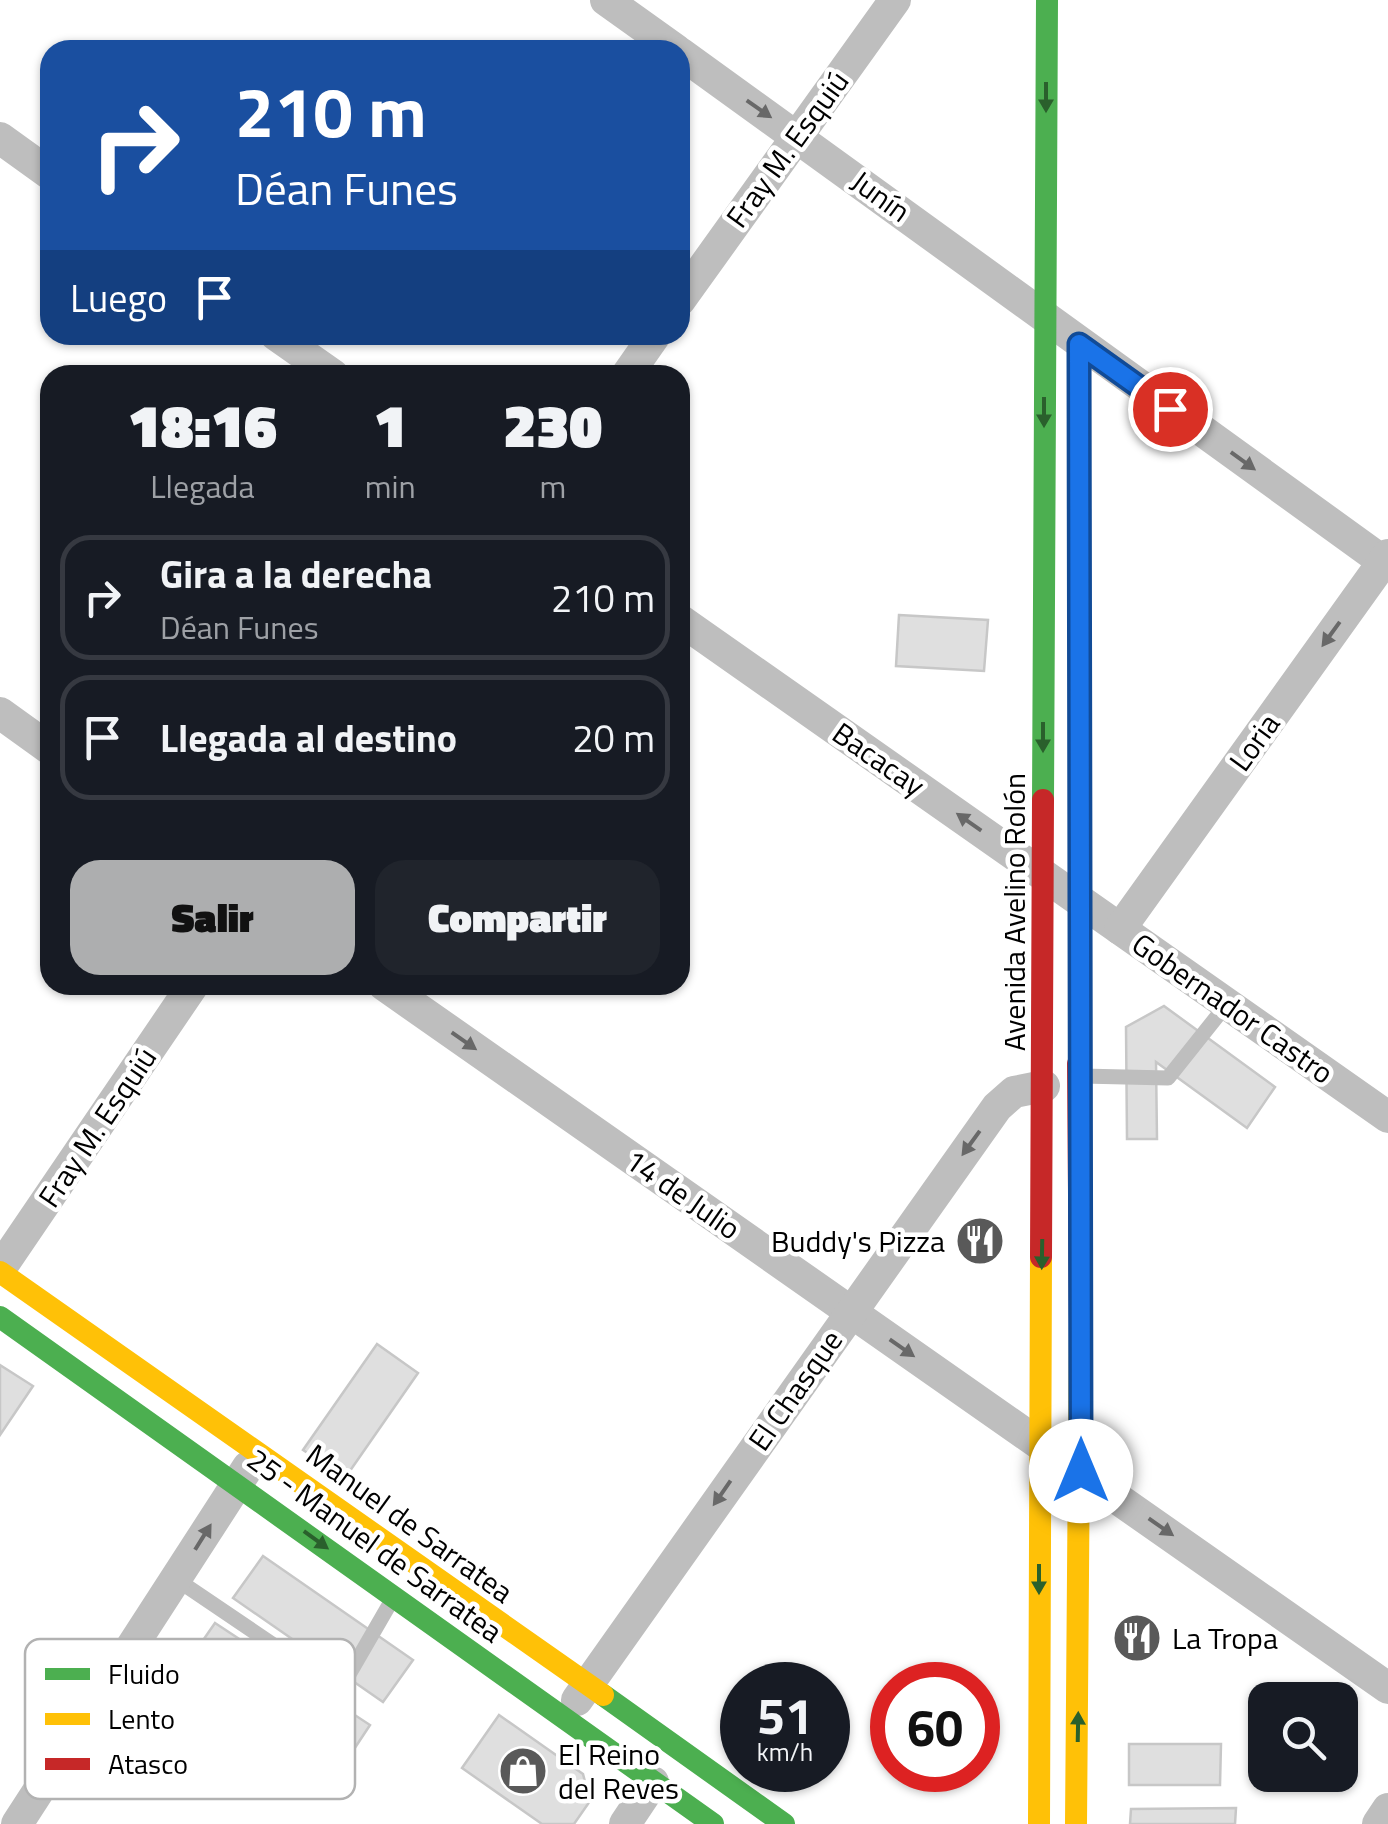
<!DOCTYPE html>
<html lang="es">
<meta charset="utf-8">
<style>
:root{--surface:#171b24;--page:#20242c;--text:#f1f3f6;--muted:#9ea1a6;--line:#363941;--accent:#adaeaf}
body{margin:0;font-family:"Titillium Web",sans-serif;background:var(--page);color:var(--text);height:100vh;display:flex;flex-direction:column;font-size:38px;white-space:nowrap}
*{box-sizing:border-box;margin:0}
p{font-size:32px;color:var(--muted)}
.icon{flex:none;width:55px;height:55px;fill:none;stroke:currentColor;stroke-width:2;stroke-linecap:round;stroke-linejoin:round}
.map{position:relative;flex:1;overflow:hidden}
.side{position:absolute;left:40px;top:365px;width:650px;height:630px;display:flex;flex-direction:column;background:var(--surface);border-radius:30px;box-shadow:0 2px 8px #0004}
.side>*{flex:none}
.hud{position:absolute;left:40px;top:40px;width:650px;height:305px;border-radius:30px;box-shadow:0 2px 8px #0004;background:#1a4fa0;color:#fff;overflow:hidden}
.controls{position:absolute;left:1248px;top:1682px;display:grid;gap:20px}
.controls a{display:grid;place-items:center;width:110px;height:110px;border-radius:20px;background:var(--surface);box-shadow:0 2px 8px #0004;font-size:50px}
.speed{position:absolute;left:720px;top:1662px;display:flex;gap:20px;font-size:50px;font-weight:700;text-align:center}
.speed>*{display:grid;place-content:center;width:130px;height:130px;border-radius:50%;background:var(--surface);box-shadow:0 2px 8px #0004;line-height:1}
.speed small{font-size:25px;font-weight:400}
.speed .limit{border:15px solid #d22;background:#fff;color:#111}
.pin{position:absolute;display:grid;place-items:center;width:85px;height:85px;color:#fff;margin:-42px;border:5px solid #fff;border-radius:50%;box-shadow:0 2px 10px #0007}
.me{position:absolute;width:110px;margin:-55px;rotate:0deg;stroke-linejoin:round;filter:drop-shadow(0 0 8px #0008)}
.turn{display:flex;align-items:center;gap:35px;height:210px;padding:0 30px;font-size:45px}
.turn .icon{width:130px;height:130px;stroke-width:2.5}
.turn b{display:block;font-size:70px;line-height:85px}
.then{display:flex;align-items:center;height:95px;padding:0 30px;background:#0003;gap:20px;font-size:38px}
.eta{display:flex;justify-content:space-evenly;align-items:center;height:170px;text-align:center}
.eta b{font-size:60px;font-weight:800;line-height:70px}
.action{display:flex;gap:20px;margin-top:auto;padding:20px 30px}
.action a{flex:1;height:115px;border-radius:30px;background:var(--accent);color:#111;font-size:40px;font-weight:800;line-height:115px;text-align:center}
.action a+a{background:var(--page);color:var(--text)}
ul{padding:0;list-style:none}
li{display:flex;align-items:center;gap:30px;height:125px;margin:0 20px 15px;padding:0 10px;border:5px solid var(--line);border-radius:30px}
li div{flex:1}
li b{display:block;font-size:38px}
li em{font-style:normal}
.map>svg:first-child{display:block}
.building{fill:#dfdfdf;stroke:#c7c7c7;stroke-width:2.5}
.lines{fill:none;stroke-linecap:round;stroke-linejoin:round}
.lane{stroke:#bebebe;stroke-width:15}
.street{stroke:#bebebe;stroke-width:32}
.fast{stroke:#4caf50;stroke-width:22}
.slow{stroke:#ffc107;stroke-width:22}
.jam{stroke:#c62828;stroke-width:22}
.oneway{fill:#2a602c}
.oneway2{fill:#686868}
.route-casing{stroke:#114b97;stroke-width:25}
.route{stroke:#1a73e8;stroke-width:18}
.labels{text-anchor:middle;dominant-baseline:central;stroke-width:9;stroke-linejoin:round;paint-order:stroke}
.street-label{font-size:30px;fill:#000;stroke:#fff}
.poi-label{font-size:30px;fill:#000;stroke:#fff;text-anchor:start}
.key{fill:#fff;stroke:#b2b2b2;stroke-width:2.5}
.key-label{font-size:28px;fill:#000}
</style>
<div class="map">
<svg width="1388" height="1824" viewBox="0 0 1388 1824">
<rect width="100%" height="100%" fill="#fff"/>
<g class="building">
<polygon points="899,615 988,620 984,671 896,666"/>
<polygon points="1164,1006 1275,1087 1247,1128 1156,1062 1157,1139 1127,1139 1126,1027"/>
<polygon points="377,1344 418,1373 345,1478 303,1450"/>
<polygon points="0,1365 33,1386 0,1435"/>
<polygon points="263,1556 413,1660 383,1702 233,1598"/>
<polygon points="215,1623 370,1725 337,1775 181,1672"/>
<polygon points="978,1702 984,1703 982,1752 978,1752"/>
<polygon points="499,1715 583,1774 590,1801 574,1824 542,1824 462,1768"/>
<polygon points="1129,1744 1221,1744 1220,1785 1129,1785"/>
<polygon points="1236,1808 1235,1824 1130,1824 1131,1809"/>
</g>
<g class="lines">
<g class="lane">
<polyline points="1082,1076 1168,1078 1227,1004"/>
<polyline points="176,1579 340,1690 392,1600"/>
</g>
<g class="street">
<polyline points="606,0 676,50"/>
<polyline points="680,53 1388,565"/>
<polyline points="0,138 50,174"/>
<polyline points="680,300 895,0"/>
<polyline points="276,335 333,375"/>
<polyline points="627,375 655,335"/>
<polyline points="680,620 1388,1117"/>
<polyline points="0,713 50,749"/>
<polyline points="1120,929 1388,555"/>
<polyline points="384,985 1388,1688"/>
<polyline points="0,1269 193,985"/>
<polyline points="577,1700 997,1107 1014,1092 1044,1086"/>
<polyline points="17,1824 248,1467"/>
<polyline points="625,1824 653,1782"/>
<polyline points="1378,1824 1388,1809"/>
</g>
<g class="fast">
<polyline points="1043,800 1047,0"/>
<polyline points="0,1317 713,1824"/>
<polyline points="603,1695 784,1824"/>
</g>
<g class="slow">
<polyline points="0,1272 603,1695"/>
<polyline points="1039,1824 1041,1257"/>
<polyline points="1076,1824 1080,1324"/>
</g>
<g class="jam">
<polyline points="1078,1064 1080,1324"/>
<polyline points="1041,1257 1043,800"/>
</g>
</g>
<defs><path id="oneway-solid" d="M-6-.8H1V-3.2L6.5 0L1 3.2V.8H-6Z" transform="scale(2.5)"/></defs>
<g class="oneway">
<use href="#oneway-solid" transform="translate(1046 97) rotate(90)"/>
<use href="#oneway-solid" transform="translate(1044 412) rotate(90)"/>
<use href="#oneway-solid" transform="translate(1043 737) rotate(90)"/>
<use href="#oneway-solid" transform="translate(1042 1254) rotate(91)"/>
<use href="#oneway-solid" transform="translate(316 1540) rotate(36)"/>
<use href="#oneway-solid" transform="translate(1039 1579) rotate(90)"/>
<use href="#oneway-solid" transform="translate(1078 1727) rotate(-89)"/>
</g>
<g class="oneway2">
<use href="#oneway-solid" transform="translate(759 109) rotate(35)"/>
<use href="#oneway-solid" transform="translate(1243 461) rotate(36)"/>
<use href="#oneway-solid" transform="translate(1331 634) rotate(126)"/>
<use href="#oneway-solid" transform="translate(969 822) rotate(-145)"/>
<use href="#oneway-solid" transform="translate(464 1041) rotate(35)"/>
<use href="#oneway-solid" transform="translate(971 1143) rotate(126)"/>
<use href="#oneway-solid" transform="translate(902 1348) rotate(35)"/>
<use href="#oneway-solid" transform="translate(722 1493) rotate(125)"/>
<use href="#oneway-solid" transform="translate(1161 1527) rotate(35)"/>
<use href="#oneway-solid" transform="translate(203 1537) rotate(-58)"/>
</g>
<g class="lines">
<g class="route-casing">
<polyline id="route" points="1081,1471 1079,344 1170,409"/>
</g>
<use href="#route" class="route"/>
</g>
<defs>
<g id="restaurant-disc" transform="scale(2.5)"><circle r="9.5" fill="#595959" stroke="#fff"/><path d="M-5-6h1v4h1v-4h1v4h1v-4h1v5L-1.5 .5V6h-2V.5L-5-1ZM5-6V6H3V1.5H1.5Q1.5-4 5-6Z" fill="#fff"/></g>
<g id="shop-disc" transform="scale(2.5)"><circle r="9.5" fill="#595959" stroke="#fff"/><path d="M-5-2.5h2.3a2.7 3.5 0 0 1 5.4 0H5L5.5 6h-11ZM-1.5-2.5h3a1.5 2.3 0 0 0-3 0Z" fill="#fff"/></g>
</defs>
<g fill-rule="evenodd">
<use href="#restaurant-disc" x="980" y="1241"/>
<use href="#restaurant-disc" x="1137" y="1638"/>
<use href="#shop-disc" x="523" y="1771"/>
</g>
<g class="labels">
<g class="street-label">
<text transform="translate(787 149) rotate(-54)">Fray M. Esquiú</text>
<text transform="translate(881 196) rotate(36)">Junín</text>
<text transform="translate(1254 742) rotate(-54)">Loria</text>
<text transform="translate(879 759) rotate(35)">Bacacay</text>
<text transform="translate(1014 912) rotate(-90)">Avenida Avelino Rolón</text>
<text transform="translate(1233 1008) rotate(35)">Gobernador Castro</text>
<text transform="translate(97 1127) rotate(-56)">Fray M. Esquiú</text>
<text transform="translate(683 1194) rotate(35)">14 de Julio</text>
<text transform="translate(795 1390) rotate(-55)">El Chasque</text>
<text transform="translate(410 1523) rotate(36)">Manuel de Sarratea</text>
<text transform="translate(375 1545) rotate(36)">25 - Manuel de Sarratea</text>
</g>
<g class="poi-label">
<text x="945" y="1241" text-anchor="end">Buddy's Pizza</text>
<text x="1172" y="1638">La Tropa</text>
<text x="558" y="1754">El Reino<tspan x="558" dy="34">del Reves</tspan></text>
</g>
</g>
<rect x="25" y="1639" width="330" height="160" rx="15" class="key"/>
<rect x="45" y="1668" width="45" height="12" fill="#4caf50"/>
<rect x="45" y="1713" width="45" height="12" fill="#ffc107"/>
<rect x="45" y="1758" width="45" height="12" fill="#c62828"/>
<g class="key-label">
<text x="108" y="1684">Fluido</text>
<text x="108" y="1729">Lento</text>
<text x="108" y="1774">Atasco</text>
</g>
</svg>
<div class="controls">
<a><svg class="icon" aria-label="search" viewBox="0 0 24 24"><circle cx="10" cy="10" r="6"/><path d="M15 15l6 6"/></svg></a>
</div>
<div class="speed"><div>51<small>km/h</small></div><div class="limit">60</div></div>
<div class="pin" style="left:1170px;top:409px;background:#d93025"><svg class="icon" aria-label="arrive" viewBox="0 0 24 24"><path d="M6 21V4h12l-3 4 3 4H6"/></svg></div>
<svg class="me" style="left:1081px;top:1471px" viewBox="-20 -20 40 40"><circle r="19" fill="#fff"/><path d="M0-13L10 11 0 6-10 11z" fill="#1a73e8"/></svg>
<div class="hud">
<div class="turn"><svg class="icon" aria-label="right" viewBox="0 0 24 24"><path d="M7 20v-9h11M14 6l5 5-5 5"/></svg><div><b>210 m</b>Déan Funes</div></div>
<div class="then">Luego<svg class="icon" aria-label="arrive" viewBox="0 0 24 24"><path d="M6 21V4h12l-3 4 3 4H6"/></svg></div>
</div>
<section class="side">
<div class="eta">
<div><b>18:16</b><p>Llegada</p></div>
<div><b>1</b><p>min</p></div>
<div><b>230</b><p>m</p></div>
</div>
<ul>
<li><svg class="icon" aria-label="right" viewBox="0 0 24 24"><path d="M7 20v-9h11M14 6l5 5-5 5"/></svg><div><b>Gira a la derecha</b><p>Déan Funes</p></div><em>210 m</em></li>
<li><svg class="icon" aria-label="arrive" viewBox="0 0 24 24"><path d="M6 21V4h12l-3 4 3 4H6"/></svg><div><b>Llegada al destino</b></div><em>20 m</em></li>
</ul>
<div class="action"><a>Salir</a><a>Compartir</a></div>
</section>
</div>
